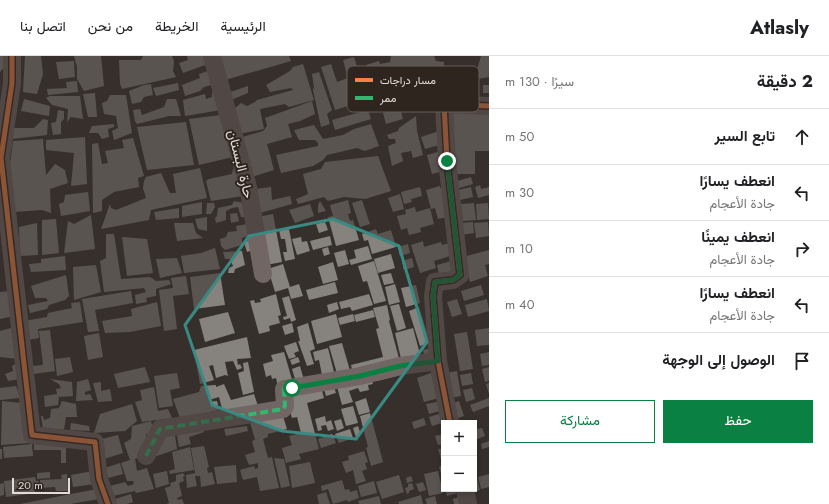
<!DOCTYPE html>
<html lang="ar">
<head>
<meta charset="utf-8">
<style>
  body { margin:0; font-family:Jost,Vazirmatn,sans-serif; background:#f6f6f6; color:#202124; direction:rtl }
  .controls { position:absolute; right:12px; bottom:12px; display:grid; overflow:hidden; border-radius:0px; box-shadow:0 2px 6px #0003 }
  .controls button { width:36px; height:36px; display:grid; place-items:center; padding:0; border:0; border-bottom:1px solid #e0e0e0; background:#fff; color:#202124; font:20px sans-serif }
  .scale { position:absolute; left:12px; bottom:10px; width:58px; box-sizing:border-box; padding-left:4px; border:2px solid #e2dbd7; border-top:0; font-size:11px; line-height:14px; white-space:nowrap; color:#e2dbd7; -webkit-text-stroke:3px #2f251f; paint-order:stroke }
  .stop { position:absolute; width:12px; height:12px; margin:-9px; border:3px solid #0b8043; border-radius:50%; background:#fff }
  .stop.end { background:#0b8043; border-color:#fff; box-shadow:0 1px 4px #0008 }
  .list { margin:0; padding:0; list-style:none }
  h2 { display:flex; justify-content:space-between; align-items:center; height:52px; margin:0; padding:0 16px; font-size:17px }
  h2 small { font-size:13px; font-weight:400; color:#757577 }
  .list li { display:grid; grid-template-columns:26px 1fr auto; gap:12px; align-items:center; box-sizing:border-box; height:56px; padding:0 16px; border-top:1px solid #e0e0e0 }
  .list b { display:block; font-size:15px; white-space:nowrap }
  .list p { margin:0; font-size:13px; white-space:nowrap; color:#757577 }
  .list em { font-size:13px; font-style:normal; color:#757577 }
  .actions { display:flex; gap:8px; padding:12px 16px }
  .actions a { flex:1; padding:9px 0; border:1px solid #0b8043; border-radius:0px; text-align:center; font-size:14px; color:#0b8043 }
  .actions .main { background:#0b8043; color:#fff }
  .icon { flex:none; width:22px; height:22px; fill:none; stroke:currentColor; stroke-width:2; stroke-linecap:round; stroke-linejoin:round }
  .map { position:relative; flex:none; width:489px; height:448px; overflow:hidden; direction:ltr }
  header { display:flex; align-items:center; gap:24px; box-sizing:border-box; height:56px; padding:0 20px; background:#fff; border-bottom:1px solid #e0e0e0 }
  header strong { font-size:19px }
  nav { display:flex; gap:22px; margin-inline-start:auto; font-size:14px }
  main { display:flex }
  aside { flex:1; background:#fff }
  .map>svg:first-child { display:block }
  .building { fill:#86827e }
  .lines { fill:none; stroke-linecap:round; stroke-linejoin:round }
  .street { stroke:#726664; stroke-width:18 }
  .quiet { stroke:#33b770; stroke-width:4; stroke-dasharray:8 4; stroke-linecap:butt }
  .cycleway-casing { stroke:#2f251f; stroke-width:8 }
  .cycleway { stroke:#f48246; stroke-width:5 }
  .route { stroke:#0b8043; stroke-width:5 }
  .marked { fill:none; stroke:#398a83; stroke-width:3; stroke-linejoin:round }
  .labels { text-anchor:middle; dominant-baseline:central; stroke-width:4; stroke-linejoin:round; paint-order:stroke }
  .street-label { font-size:14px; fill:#e2dbd7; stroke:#2f251f }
  .key { fill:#2f251f; stroke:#655c56; stroke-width:1 }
  .key-label { font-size:11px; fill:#e2dbd7 }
</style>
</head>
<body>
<header>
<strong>Atlasly</strong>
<nav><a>الرئيسية</a><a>الخريطة</a><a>من نحن</a><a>اتصل بنا</a></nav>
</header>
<main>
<aside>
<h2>2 دقيقة<small>سيرًا · 130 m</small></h2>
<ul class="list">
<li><svg class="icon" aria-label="ahead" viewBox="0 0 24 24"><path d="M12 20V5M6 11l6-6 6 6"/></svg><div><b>تابع السير</b></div><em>50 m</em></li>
<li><svg class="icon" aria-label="left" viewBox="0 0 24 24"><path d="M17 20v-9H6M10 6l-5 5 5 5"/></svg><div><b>انعطف يسارًا</b><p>جادة الأعجام</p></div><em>30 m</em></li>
<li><svg class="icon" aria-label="right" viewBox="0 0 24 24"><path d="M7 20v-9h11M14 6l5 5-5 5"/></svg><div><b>انعطف يمينًا</b><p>جادة الأعجام</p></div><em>10 m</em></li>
<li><svg class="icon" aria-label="left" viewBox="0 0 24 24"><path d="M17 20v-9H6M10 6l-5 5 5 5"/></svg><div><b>انعطف يسارًا</b><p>جادة الأعجام</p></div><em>40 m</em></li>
<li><svg class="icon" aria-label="arrive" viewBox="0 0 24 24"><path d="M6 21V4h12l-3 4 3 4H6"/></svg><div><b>الوصول إلى الوجهة</b></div></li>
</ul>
<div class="actions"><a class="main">حفظ</a><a>مشاركة</a></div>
</aside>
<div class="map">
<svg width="489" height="448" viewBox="0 0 489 448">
  <rect width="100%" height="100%" fill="#36302c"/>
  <path class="building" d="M0,0H8L6,9L0,16Z
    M25,0H41L43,18L37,38L23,36Z
    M74,0H101L104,30L84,35L77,23V11Z
    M143,0H172L174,5L173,15L176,21L122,33L120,28L119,4H141Z
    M187,0H205L208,8L183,17L179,7L188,4Z
    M218,0H289L291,5L225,24Z
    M391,0H434L436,5L444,6V10L436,13V16L441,17L444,30L428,37L421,10L411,12L412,20L397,25L398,35L381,39V34H373L372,28L378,26V20L370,18L366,9L379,5L380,8L390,6Z
    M481,0H489V21L478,23L477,14Z
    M354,1L360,21L351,24L353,33L361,31L366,44L335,54L321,11L331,8L337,26L348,22L343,4Z
    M74,5L75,21L59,23L56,6Z
    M303,8L314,44L289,51L285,48L260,53L264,73L239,78L234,53L241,47L247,50L255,46L257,44L293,34L291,32L270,36L266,29L290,15L293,11Z
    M211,14L215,28L204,31L200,35L185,40L182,29L200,22L199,18Z
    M319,16L332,54L327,58L330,68L321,71L313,34L314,31L312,18Z
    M77,25L78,36L48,39L47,33L67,32L66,26Z
    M178,27L179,34L156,40L153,32Z
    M151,28L153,39L144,41L141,46L132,48L129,35L144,29Z
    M483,29H489V37H483Z
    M248,30V37L231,44L230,36Z
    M212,35L221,54L185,60L183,44L205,38L206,43L212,41Z
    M95,37L97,61H88L83,38Z
    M110,39H126L132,77L114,84L112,75L118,72L116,60L104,58L102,47L107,45Z
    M50,40H80L83,63L71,61L67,66L68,53L52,49L46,42Z
    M24,43L50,50L49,60L21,55Z
    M167,43H176L181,60H169L137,68L135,65L133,54L140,53L142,59L164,51Z
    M312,45L315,58L300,65L288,68L292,81L267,88L274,114L252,121L239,82L263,75L267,70L265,62Z
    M400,52L403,63L386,68L383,57Z
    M58,54L64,55V63L61,66V78L53,79L51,67L56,66Z
    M368,54L371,63L335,74L332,64Z
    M453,57H489V95H475V118H452Z
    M221,59L233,101L199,109L189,63Z
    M416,60L417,75L423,99L413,102L411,95L401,97L403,105L392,110L388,90L396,87L395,83H389L387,79L398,75L399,72Z
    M43,63L48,64L47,79L12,83L14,72H34Z
    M186,66L194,109L147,114L137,71Z
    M114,68V71L108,73L109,81L102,83L98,77H89L92,70Z
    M371,68L379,90L365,95L357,92L327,99L323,104L313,110L281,117L276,99L318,90V87L315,84H299L294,74L314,69L323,83L343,79L354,73Z
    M442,74L446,87L425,93L421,81Z
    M85,81L87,128L71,130L74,97L46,94V84Z
    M133,82L144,120L138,122L139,131L114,136L102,144V155L93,157L92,88L98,87L102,108L108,107L105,95L124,92L122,84Z
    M43,83L46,119L55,108L65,114L68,127L50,133L51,157L42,154L14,156L10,109L13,85Z
    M441,95L447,114L432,118L427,99Z
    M378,100L391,135L365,143L344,141L328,145L324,141L298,148L296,143L308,138L303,118L321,113L325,106Z
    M200,112L207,142L151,154L149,164L101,173L110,148L111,152L116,154L146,142L143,132L144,125L146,121L161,117L170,137H176L173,118Z
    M238,112L243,140L211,145L206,125L209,123L232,118L233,113Z
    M471,121L473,128L456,133L454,126Z
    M480,129L481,133L489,131V139L478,142L475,131Z
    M440,130V132L445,131L448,161L438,163L435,152L431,153L426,134Z
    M271,131L272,144L290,140L292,148L260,157L255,133Z
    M420,131L422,140L411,143L412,146L404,148L401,136Z
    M471,131L473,141L460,144L458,134Z
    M88,136L90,155L61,160L59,148L64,146L65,139Z
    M400,138L404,153L393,156L388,142Z
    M348,144L351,157L348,158L350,165L353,164L359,184L336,190L328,161L333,160L330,149Z
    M362,144L370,168L360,171L352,147Z
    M234,145L244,147L246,161H241L238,151L232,152L226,155V164L216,167L215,162L217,160L218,152L232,149Z
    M320,145L326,155L318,157V149Z
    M202,146V158L182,161V150Z
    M207,147H214L215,151L211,158H206Z
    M474,147L476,164L463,165L461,148Z
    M488,147L489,163L477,164L476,148Z
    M310,148L314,160L295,167L289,154Z
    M415,151L416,156L430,152L434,168L420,172L421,176L409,179L407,172L401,174L397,160L406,158L405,154Z
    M179,152V162L156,164L154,156Z
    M237,157L239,165L231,167L230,158Z
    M273,158L282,206L266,209L257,161Z
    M91,159L95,193L64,197L68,165L74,168Z
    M207,161V175L198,173L195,163Z
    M56,163L59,197L42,199V164Z
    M325,166L328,174L319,177L316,168Z
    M473,166L474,177L461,179L460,167Z
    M488,166L489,180L476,182L474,167Z
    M37,167L38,199L20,200L19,171Z
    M174,167H193L196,177L203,182L177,185Z
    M248,168L251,179L242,182V189L225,194L221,190L220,183L226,181L228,176L237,175L236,170Z
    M289,173L295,203L285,205L283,196H287L285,183H281L279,174Z
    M376,173L378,178L391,174L396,191L372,198L368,184L364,185L362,178Z
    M106,178H114L121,223L150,221L156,225L169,224L171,228L156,233V240L146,242L147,246L136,248L135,239L146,236L144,232L104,236L100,205L106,202Z
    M330,180L332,189L313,194L310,185Z
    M122,181L147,183L153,217L127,220Z
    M301,181L302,186L307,185L310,195L297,199L292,183Z
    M251,184L253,194L247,196L244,186Z
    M423,185L424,191L441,186L442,189L449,187L453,199L434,205L436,212L420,217L411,189Z
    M408,188L410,197L400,200L398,191Z
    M368,190L372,203L351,209L349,204L356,202L354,194Z
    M328,191L330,198L324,200L322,193Z
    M215,192L220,213L184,217L181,200L201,197Z
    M345,194L349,208L338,211L334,197Z
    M489,194V208L485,209L488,220L470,226L463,201Z
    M242,195L245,209L235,213L234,217H228L229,212L233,210L230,203H225L223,196Z
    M391,198L395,212L378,217L374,203Z
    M65,200L66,214L31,216L29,208L41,207V203Z
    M177,202L182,217L160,222L156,203Z
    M412,202L414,211L404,214L402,205Z
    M455,204L457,214L439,218L437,209Z
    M374,205L386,245L374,248L367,225L363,226L358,210Z
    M333,206L338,224L323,228L318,211Z
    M283,208L290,231L299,228L303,240L291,243L288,232L275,236L268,213Z
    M96,209L101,236L74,244L73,211Z
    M220,217L225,249L194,253L190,221Z
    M391,217L394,227L384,229L381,219Z
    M66,219L69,240L65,244L49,249L47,253L30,257L28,249L48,245L46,242H35L31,230Z
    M186,220L189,238L173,240L177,273L164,275L159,234L173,232L171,222Z
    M335,226L338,237L309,244L306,234Z
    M395,228L400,246L389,249L385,231Z
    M416,229L420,247L406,251L401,232Z
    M481,229L484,239L464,245L461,235Z
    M10,235L14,260L0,263V236Z
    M131,235L133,247L95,254L99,275L88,276L82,243Z
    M276,238L281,259L278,260L280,267L269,270L270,275L259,278L250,245L254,244L255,247L261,246L260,243Z
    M369,238L373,249L352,255L350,251L341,253L339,246Z
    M289,240L296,264L291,266L290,262L284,264L283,261L287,260L282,242Z
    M457,243L462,258L452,261L447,246Z
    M487,243L489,255L468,261L465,249Z
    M80,246L83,266L38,273L39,282L27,284L24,265L47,261L48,257L72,252L71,247Z
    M157,246L161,270L130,276L105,277L102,265L132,260L131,253Z
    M337,246L339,253L329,257L327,249Z
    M399,248L406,272L397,275L390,250Z
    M387,249L390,264L389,265L400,306L353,318L351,309L383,301L376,273L379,272L373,252Z
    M419,251L430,287L420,290L409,255Z
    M373,254L375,261L356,266L354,259Z
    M228,256L235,277L205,286L199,263Z
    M336,258L342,281L317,288L311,265Z
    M353,258L355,265L340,269L338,262Z
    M292,267L294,276L285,279L282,270Z
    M308,267L315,293L310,295L314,308L307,310L298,285H300L297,271Z
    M15,271L18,303L0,301V275Z
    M413,272L421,302L402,307L395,277Z
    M489,272V289L477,290L475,274Z
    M50,274L55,315L33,318L32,310L43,309L39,275Z
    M467,276L473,313L460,315L454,278Z
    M99,277L103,301L88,304L84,280Z
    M247,281L251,302L237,303L238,309L240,308L242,312L237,314L233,305L225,306L228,320L225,319L216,322L213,309L209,310L214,324L200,328L194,294Z
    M296,286L299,295L294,297L296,301L289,303L284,290Z
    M342,287L351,318L338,321L329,290Z
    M328,292L335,320L322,319L319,304L315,305L313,296Z
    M431,292L425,303L423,294Z
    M284,296L293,327L278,331L276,322L272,323L271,319L266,321L263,308L273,305L271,299Z
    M489,296V309L482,310L480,298Z
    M70,301L73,316L57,320L55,303Z
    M298,301L300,306L292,309L290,304Z
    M19,306L20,323L8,325L5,318L13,315L12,310Z
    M248,306L254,336L243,339L238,317L244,315L243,307Z
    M300,310L304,324L296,326L292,313Z
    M145,311L150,326L118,332L114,318Z
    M489,311V325L485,326L482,313Z
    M457,315L461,340L445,343L441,318Z
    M177,317L180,332L170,334L173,350L159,352L154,320Z
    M431,317L439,342L424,346L417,322Z
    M471,317L473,328L462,330L460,319Z
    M401,319L377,325V324L372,325L373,328L368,329L369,334L360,336L358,332L349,335L353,346L342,349L336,327Z
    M50,323L72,326L73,340L59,341L58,349L45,351L44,340L57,338L56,333L61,332L59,328Z
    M88,323L91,334L85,336V339L90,338L93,344L76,345L77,326Z
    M101,326V335L110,333L112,345L98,346L93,327Z
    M320,327L324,342L307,347L319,393L299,398L301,403L286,407L282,392L292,389L289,380L301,377L297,361L292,362L287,346L290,335Z
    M489,327V338L486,328Z
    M224,328L231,344L254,338L258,350L223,356L219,341L209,344V346L217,345L219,354L180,362L173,343L199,336L201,330L216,329V331Z
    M333,328L336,337L326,340L323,330Z
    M16,330L20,342L0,344V332Z
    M154,331L158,355L168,353L172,362L142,366L135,346L142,344L140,334Z
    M472,332L475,343L466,346L463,334Z
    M366,342L370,356L359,359L355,346Z
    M489,342V350L473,356L470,349Z
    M2,345L23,347L29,387L1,389Z
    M62,345L76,348L77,361H66L64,373H43L41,360H43L44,364L50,362L51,353L59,352Z
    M459,345L464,360L455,363L450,348Z
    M437,346L440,355L429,358L426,348Z
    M132,348L137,365L125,375L94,377L100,358Z
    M353,350L358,367L346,370L341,353Z
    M282,357L287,373L268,378V381L263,383L268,402L272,401L279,432L260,435L257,421L243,424L240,414L254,410L255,413L258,412V407L249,409L245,399L255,396L252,385L255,384L250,366Z
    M370,357L383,406L371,410L366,392L368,391L360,360Z
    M439,358L442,367L432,370L429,361Z
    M325,360L326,366L331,364L334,373L328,375L326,369L321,370L322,374L318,375L315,363Z
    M424,362L426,369L414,373L412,366Z
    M341,363L344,372L337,375L334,365Z
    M151,365L154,376L146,378L149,398L135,403L137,415L147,412L154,433L136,437L135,435L113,440L110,430L125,426L128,430L134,428L133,425H127L121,407L130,404L124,387L131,383L132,370Z
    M71,367L89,370L90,375L70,374Z
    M200,368L204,376L189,381L191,388L179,391L176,373Z
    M247,370L248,375L226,380L224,373Z
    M358,370L361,379L356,381L353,372Z
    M482,372L485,380L475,384L474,374Z
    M174,373L177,393L151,402L153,391L163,388L160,376Z
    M350,373L353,382L339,387L335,378Z
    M332,378L336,387L321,392L318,383Z
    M444,378V388L438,389L435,380Z
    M118,379L123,397L104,403L98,384Z
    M34,385H66V407H61V394H34Z
    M489,385V391L482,393L481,388Z
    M32,388L33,400L4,402L3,391Z
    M204,390L209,411L207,412L208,417L212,416L215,428L201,431L200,420H195L197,430L187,432L186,419L195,417L191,392Z
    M190,391L194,414L170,418L169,415L175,413L172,396Z
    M444,392V402L441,403L438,393Z
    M0,393H2V403H0Z
    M364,395L368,406L365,407L367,413L362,415L366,425L356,428L353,414L346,417L342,406L349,404L348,400Z
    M274,402L284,403L290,430L281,432Z
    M310,406L315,427L292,432L289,410Z
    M120,407L123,418L108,422L105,412Z
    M236,409L237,426L217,428L214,411Z
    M444,409V428L439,411Z
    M93,415L95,428L73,431L71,419Z
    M167,415L169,428L156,432L153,418Z
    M438,415L443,437L429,440L424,418Z
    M50,416V422L37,423V417Z
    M183,417L185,420L183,421L184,425L179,427L182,440L177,442L178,444L182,443L184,448H166L169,447L165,432L171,430L170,427L176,425V419Z
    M67,418L68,435H56L55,431L40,432V424L62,423L61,419Z
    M489,418V431L481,433L478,421Z
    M399,419L404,436L382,443L376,426Z
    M476,419L480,434L473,437L474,433V420Z
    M411,420L413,425L407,427L406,422Z
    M35,421L36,425H38L40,433H35V437L6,441L4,425Z
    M342,424L345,434L349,433L350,436L357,434L359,442L348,446L347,444L333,448L328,433L322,435L321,430Z
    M374,425L377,437L361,441L358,430Z
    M423,426L426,434L419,436L416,428Z
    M4,427V439L0,440V428Z
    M412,427L414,433L409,435V437L407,438L405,432L408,431V428Z
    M97,433L99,443L70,448H20Z
    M445,433H457L458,437L447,440Z
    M326,436L330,448H319L317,439Z
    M131,438L133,446L127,448H116L115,443Z
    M421,439L423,448H399L398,446Z
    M379,440L381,448H359L358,445Z
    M435,440L437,448H427L425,443Z
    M459,441L461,448H454L453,443Z"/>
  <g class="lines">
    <path class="street" d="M12,0V27L1,102L32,379L95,386L99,423L108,448
      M212,0L248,131L263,218
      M450,367L438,305L433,240L435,226L453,224L460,219L447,105L444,48L489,50
      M146,400L160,373L283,353L285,350L284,333L360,320L400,310L438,305
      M465,433L468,448"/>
    <path class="quiet" d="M146,400L160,373L283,353L285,350L284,333L360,320L400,310L438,305"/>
    <defs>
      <path id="cycleway" d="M12,0V27L1,102L32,379L95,386L99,423L108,448
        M450,367L438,305L433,240L435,226L453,224L460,219L447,105L444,48L489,50"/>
    </defs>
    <use href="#cycleway" class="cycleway-casing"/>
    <use href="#cycleway" class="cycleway"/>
  </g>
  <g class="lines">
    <path class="route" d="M292,332L360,320L400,310L438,305L433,240L435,226L453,224L460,219L447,105"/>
  </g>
  <path d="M0 0H489V448H0ZM333,163L399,190L427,286L356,383L282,375L212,349L185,269L249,180Z" fill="#36302c" fill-opacity=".55" fill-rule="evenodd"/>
  <path class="marked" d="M333,163L399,190L427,286L356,383L282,375L212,349L185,269L249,180Z"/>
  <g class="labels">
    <g class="street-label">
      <text transform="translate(241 108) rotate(76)">حارة البستان</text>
    </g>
  </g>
  <rect x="347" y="10" width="132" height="46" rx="6" class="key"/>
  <rect x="355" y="22" width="18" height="4" fill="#f48246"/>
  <rect x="355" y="40" width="18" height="4" fill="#33b770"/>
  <g class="key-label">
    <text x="380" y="28">مسار دراجات</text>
    <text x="380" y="46">ممر</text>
  </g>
</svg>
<div class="controls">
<button>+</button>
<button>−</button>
</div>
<div class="scale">20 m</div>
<div class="stop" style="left:292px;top:332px"></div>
<div class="stop end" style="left:447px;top:105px"></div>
</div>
</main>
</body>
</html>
